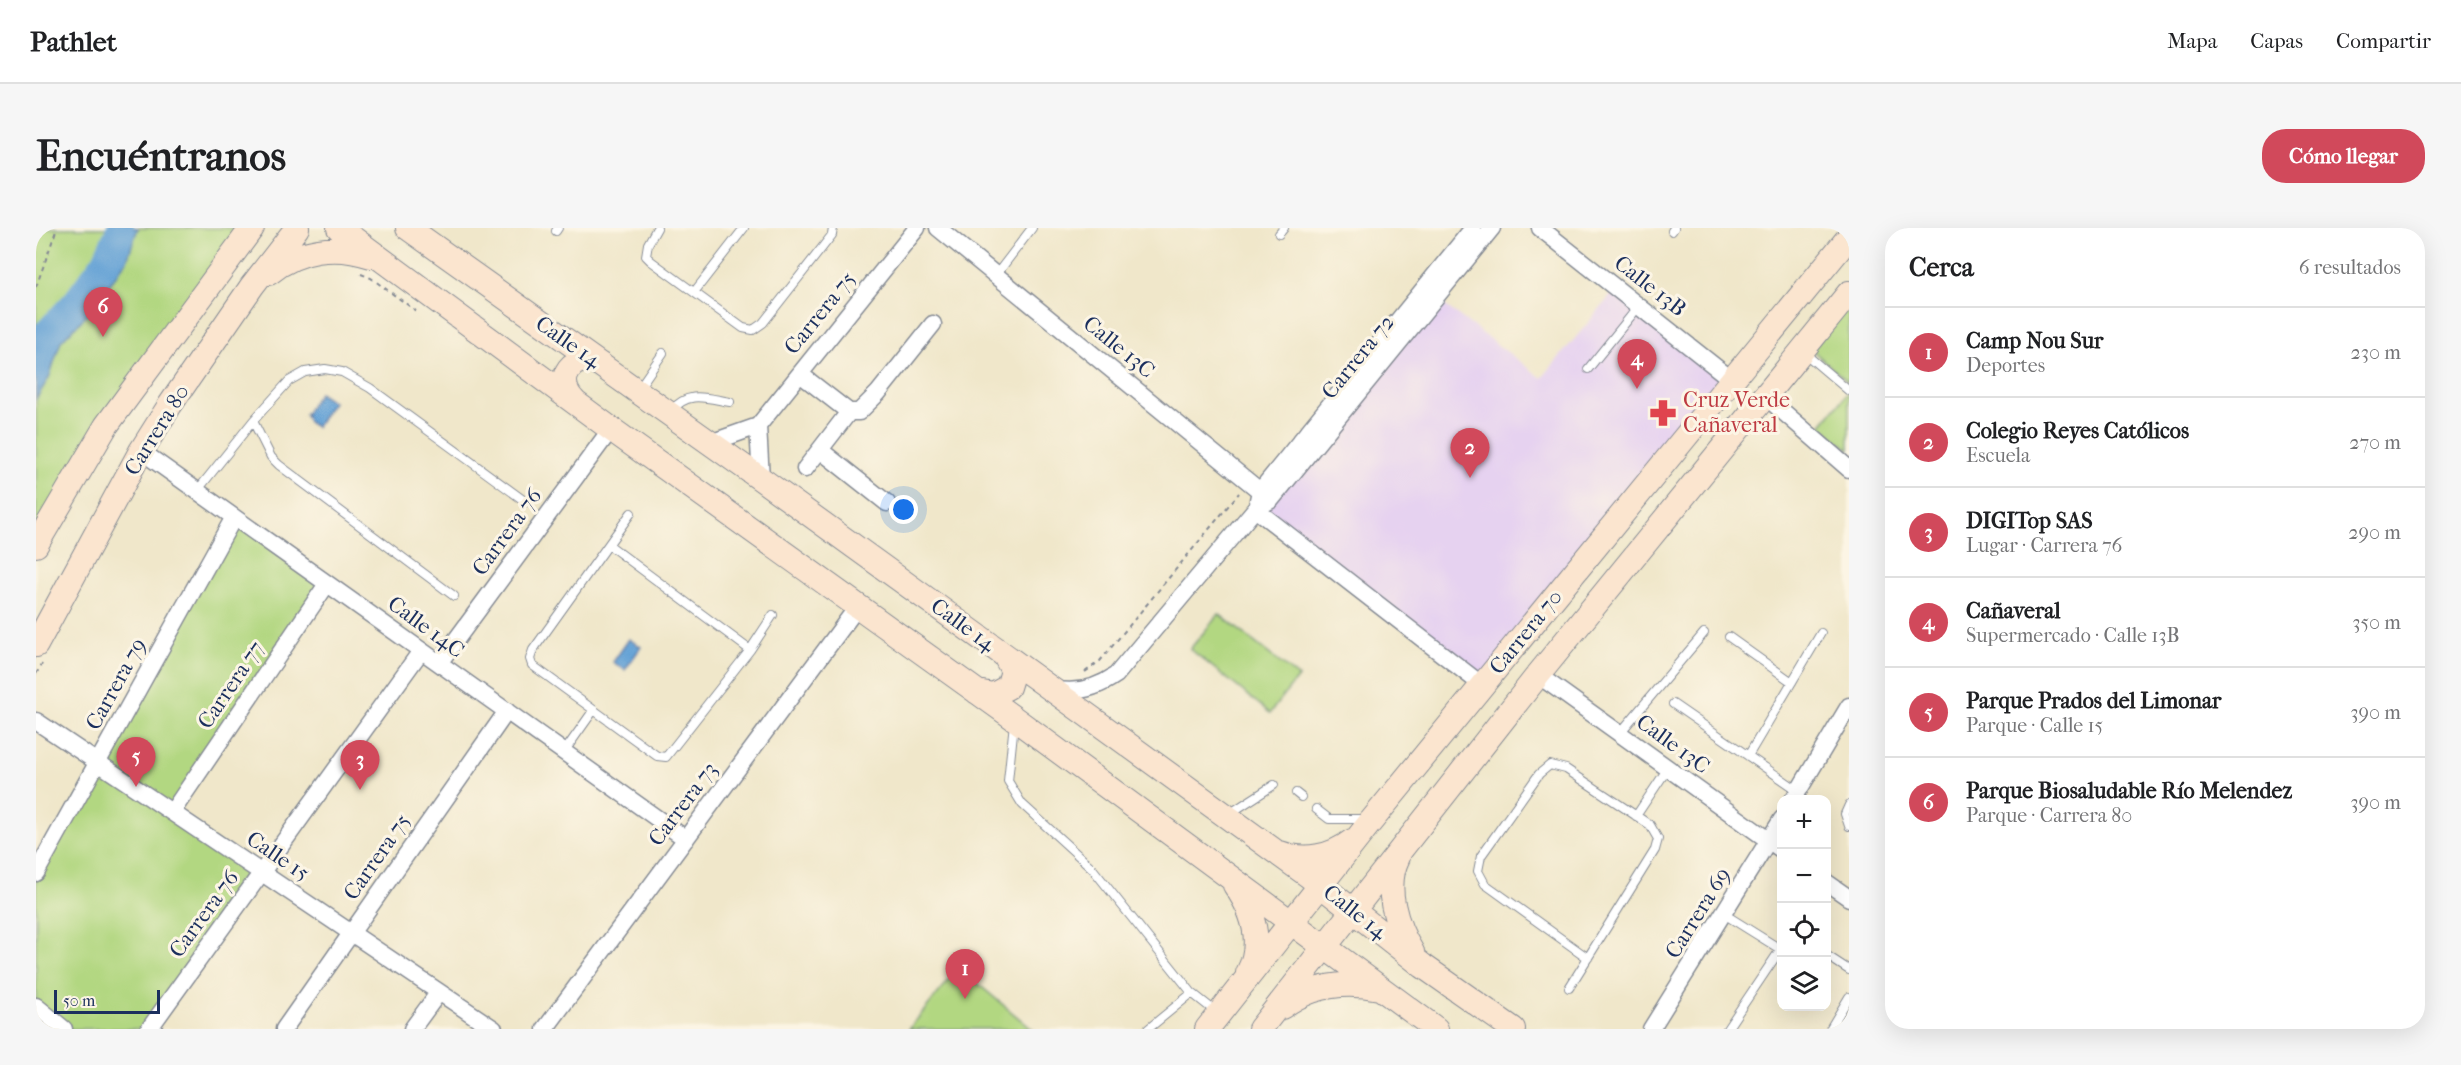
<!DOCTYPE html>
<html lang="es">
<head>
<meta charset="utf-8">
<style>
  body { margin:0; font-family:"IM FELL French Canon",serif; background:#f6f6f6; color:#202124 }
  .controls { position:absolute; right:18px; bottom:18px; display:grid; overflow:hidden; border-radius:12px; box-shadow:0 6px 24px #0002 }
  .controls button { width:54px; height:54px; display:grid; place-items:center; padding:0; border:0; border-bottom:2px solid #e0e0e0; background:#fff; color:#202124; font:30px sans-serif }
  .scale { position:absolute; left:18px; bottom:15px; width:106px; box-sizing:border-box; padding-left:6px; border:3px solid #1b2f5e; border-top:0; font-size:16px; line-height:21px; white-space:nowrap; color:#1b2f5e; -webkit-text-stroke:4px #fcf5e5; paint-order:stroke }
  .you { position:absolute; left:868px; top:282px; width:21px; height:21px; margin:-15px; border:4px solid #fff; border-radius:50%; background:#1a73e8; box-shadow:0 0 0 9px #1a73e833 }
  .badge { display:grid; place-items:center; width:39px; height:39px; border-radius:50%; background:#d1495b; color:#fff; font-size:20px; font-weight:700 }
  .pin { position:absolute; translate:-50% -50px; filter:drop-shadow(0 2px 3px #0008) }
  .pin::after { content:''; position:absolute; top:32px; width:21px; height:18px; background:inherit; clip-path:polygon(0 0,100% 0,50% 100%) }
  .list { margin:0; padding:0; list-style:none }
  h2 { display:flex; justify-content:space-between; align-items:center; height:78px; margin:0; padding:0 24px; font-size:26px }
  h2 small { font-size:20px; font-weight:400; color:#757577 }
  .list li { display:grid; grid-template-columns:39px 1fr auto; gap:18px; align-items:center; box-sizing:border-box; height:90px; padding:0 24px; border-top:2px solid #e0e0e0 }
  .list b { display:block; font-size:22px; white-space:nowrap }
  .list p { margin:0; font-size:20px; white-space:nowrap; color:#757577 }
  .list em { font-size:20px; font-style:normal; color:#757577 }
  .icon { flex:none; width:33px; height:33px; fill:none; stroke:currentColor; stroke-width:2; stroke-linecap:round; stroke-linejoin:round }
  .map { position:relative; flex:none; width:1813px; height:801px; overflow:hidden; border-radius:24px }
  header { display:flex; align-items:center; gap:36px; box-sizing:border-box; height:84px; padding:0 30px; background:#fff; border-bottom:2px solid #e0e0e0 }
  header strong { font-size:28px }
  nav { display:flex; gap:33px; margin-inline-start:auto; font-size:21px }
  .intro { display:flex; align-items:center; justify-content:space-between; box-sizing:border-box; height:144px; padding:0 36px }
  h1 { margin:0; font-size:42px }
  .button { padding:15px 27px; border-radius:24px; background:#d1495b; color:#fff; font-size:21px; font-weight:700 }
  main { display:flex; gap:36px; padding:0 36px }
  aside { flex:1; background:#fff; border-radius:24px; box-shadow:0 6px 24px #0002 }
  .map>svg:first-child { display:block }
  .built { fill:#e6d2f0 }
  .green { fill:#b2d781; stroke:#668370; stroke-width:1.5 }
  .water { fill:#64a1d5; stroke:#40689a; stroke-width:1.5 }
  .lines { fill:none; stroke-linecap:round; stroke-linejoin:round }
  .river { stroke:#64a1d5; stroke-width:26 }
  .lane-casing { stroke:#868b94; stroke-width:10 }
  .street-casing { stroke:#868b94; stroke-width:19 }
  .secondary-casing { stroke:#868b94; stroke-width:26 }
  .path { stroke:#868b94; stroke-width:2; stroke-dasharray:4.5 4.5; stroke-linecap:butt }
  .lane { stroke:#fff; stroke-width:8 }
  .street { stroke:#fff; stroke-width:16 }
  .secondary { stroke:#fbe5cf; stroke-width:24 }
  .labels { text-anchor:middle; dominant-baseline:central; stroke-width:6; stroke-linejoin:round; paint-order:stroke }
  .street-label { font-size:22px; fill:#1b2f5e; stroke:#fcf5e5 }
  .health-label { font-size:22px; fill:#be3a42; stroke:#fcf5e5; text-anchor:start }
</style>
</head>
<body>
<header>
<strong>Pathlet</strong>
<nav><a>Mapa</a><a>Capas</a><a>Compartir</a></nav>
</header>
<div class="intro"><h1>Encuéntranos</h1><a class="button">Cómo llegar</a></div>
<main>
<div class="map">
<svg width="1813" height="801" viewBox="0 0 1813 801">
  <rect width="100%" height="100%" fill="#fcf5e5"/>
  <filter id="ink" filterUnits="userSpaceOnUse"><feTurbulence type="fractalNoise" baseFrequency=".0167" numOctaves="2"/><feDisplacementMap in="SourceGraphic" scale="12" xChannelSelector="R" yChannelSelector="G"/><feConvolveMatrix kernelMatrix="1 2 1 2 8 2 1 2 1" color-interpolation-filters="sRGB"/></filter>
  <filter id="wash" filterUnits="userSpaceOnUse"><feTurbulence type="fractalNoise" baseFrequency=".008" numOctaves="4" result="noise"/><feDisplacementMap in="SourceGraphic" scale="24" xChannelSelector="R" yChannelSelector="G"/><feGaussianBlur stdDeviation="1.35" result="paint"/><feColorMatrix in="noise" values="0 0 0 0 0 0 0 0 0 0 0 0 0 0 0 0 0 1.4 0 .05"/><feComposite in="paint" operator="in"/></filter>
  <g filter="url(#wash)">
    <rect width="100%" height="100%" fill="#f0e7ca"/>
    <path class="built" d="M1581,60L1696,152L1446,457L1219,281L1399,70L1506,150Z"/>
    <path class="green" d="M0,0H216L0,317Z
      M1813,75V155L1776,122Z
      M1813,163V222L1785,198Z
      M198,289L291,356L136,584L226,645L113,801H28L0,778V645Z
      M1183,386L1262,449L1234,485L1154,421Z
      M923,740L996,801H873Z"/>
    <path class="water" d="M89,0H102L91,32L54,84L25,113L13,150L0,171V150L15,110L73,38Z
      M283,165L297,174L280,199L272,194L269,186Z
      M593,411L605,419L589,442L577,434Z"/>
    <g class="lines">
      <path class="river" d="M0,138L9,106L39,74L69,33L84,0"/>
    </g>
  </g>
  <g filter="url(#ink)">
    <g class="lines">
      <defs>
        <path id="lane" d="M621,0L612,16L610,28L615,33L707,100L717,102L727,95L796,7L797,0
          M520,3L522,0
          M1636,3L1638,0
          M1243,6L1248,0
          M960,47L996,0
          M659,63L708,0
          M1766,123L1813,163
          M1552,141L1603,78
          M603,160L627,125
          M635,183C652,162 670,170 694,174
          M217,193L235,229L243,237L418,368
          M161,263L217,193L253,153L269,144L289,141L306,144L334,160L490,274
          M595,285L497,422L494,431L496,437L621,528L630,529L714,422L737,387
          M573,317L714,422
          M1693,409L1756,454
          M1637,476L1763,563
          M978,495L972,553L986,576L1056,640L1156,765L1180,784
          M1584,505L1668,405
          M528,524L557,483
          M1712,528L1785,405
          M1260,565L1265,569
          M1813,577L1809,586L1813,598
          M1280,581L1293,591H1333
          M1193,586L1238,557
          M1600,588L1632,540
          M1688,686L1744,721
          M1790,727L1813,742
          M1533,760L1619,622L1622,611L1614,597L1530,541L1514,537L1503,546L1445,628L1442,643L1449,656L1552,730
          M1112,801L1156,765
          M1691,801L1746,719
          M1794,801L1813,769"/>
        <path id="street" d="M902,0L1235,272
          M1504,0L1696,152
          M764,146L813,184H823L842,165L897,96
          M1729,168L1813,241
          M722,198L725,251
          M674,215L722,198L881,0
          M784,222L851,275
          M105,223L650,611
          M769,241L813,184
          M1222,272L1224,263L1437,0
          M1219,281L1446,457
          M403,435L575,201
          M1502,447L1746,622
          M1018,461C1040,466 1061,460 1080,447L1219,281L1235,272L1456,0
          M0,493L458,801
          M1757,572L1813,478
          M136,584L291,356
          M0,645L198,289
          M1790,654L1813,670
          M0,778L28,801
          M113,801L385,423
          M248,801L471,483
          M376,801L403,764
          M509,801L822,378
          M1615,801L1746,591"/>
        <path id="secondary" d="M303,0L575,201L979,491L1400,801
          M372,0L725,251L1014,460L1273,648L1387,738L1477,801
          M233,45C262,21 300,16 335,28
          M538,173C516,151 538,121 565,137
          M0,317L70,198L216,0
          M0,417L105,223L134,177L216,58L261,0
          M941,464L957,467L972,459L977,443L969,428
          M1244,625C1269,634 1295,629 1316,613
          M1362,629C1347,659 1360,698 1376,724
          M1199,657C1217,683 1228,715 1212,745
          M1246,779C1275,757 1310,753 1344,760
          M1171,801L1332,597L1813,9
          M1224,801L1502,447L1813,65"/>
      </defs>
      <use href="#lane" class="lane-casing"/>
      <use href="#street" class="street-casing"/>
      <use href="#secondary" class="secondary-casing"/>
      <path class="path" d="M325,46L335,50L380,83
        M0,59L21,0
        M1049,444L1064,433L1203,265
        M0,446L6,436"/>
      <use href="#lane" class="lane"/>
      <use href="#street" class="street"/>
      <use href="#secondary" class="secondary"/>
    </g>
  </g>
  <defs>
    <symbol id="pharmacy-bare" viewBox="-9 -9 18 18"><path d="M-2-6h4v4h4v4h-4v4h-4v-4h-4v-4h4Z" fill="#e0444e" stroke="#fcf5e5" stroke-width="2.5" paint-order="stroke"/></symbol>
  </defs>
  <g fill-rule="evenodd">
    <use href="#pharmacy-bare" x="1608" y="166" width="38" height="38"/>
  </g>
  <g class="labels">
    <g class="street-label">
      <text transform="translate(1614 58) rotate(38)">Calle 13B</text>
      <text transform="translate(784 85) rotate(-51)">Carrera 75</text>
      <text transform="translate(532 114) rotate(35)">Calle 14</text>
      <text transform="translate(1083 119) rotate(39)">Calle 13C</text>
      <text transform="translate(1322 129) rotate(-51)">Carrera 72</text>
      <text transform="translate(121 202) rotate(-58)">Carrera 80</text>
      <text transform="translate(471 304) rotate(-54)">Carrera 76</text>
      <text transform="translate(927 397) rotate(36)">Calle 14</text>
      <text transform="translate(390 399) rotate(36)">Calle 14C</text>
      <text transform="translate(1490 404) rotate(-51)">Carrera 70</text>
      <text transform="translate(80 456) rotate(-61)">Carrera 79</text>
      <text transform="translate(195 457) rotate(-56)">Carrera 77</text>
      <text transform="translate(1637 516) rotate(36)">Calle 13C</text>
      <text transform="translate(647 576) rotate(-53)">Carrera 73</text>
      <text transform="translate(242 628) rotate(34)">Calle 15</text>
      <text transform="translate(341 629) rotate(-55)">Carrera 75</text>
      <text transform="translate(1319 684) rotate(38)">Calle 14</text>
      <text transform="translate(1662 685) rotate(-58)">Carrera 69</text>
      <text transform="translate(168 686) rotate(-54)">Carrera 76</text>
    </g>
    <g class="health-label">
      <text x="1647" y="172">Cruz Verde<tspan x="1647" dy="25">Cañaveral</tspan></text>
    </g>
  </g>
</svg>
<div class="controls">
<button>+</button>
<button>−</button>
<button><svg class="icon" aria-label="locate" viewBox="0 0 24 24"><circle cx="12" cy="12" r="6"/><path d="M12 2v4M12 18v4M2 12h4M18 12h4"/></svg></button>
<button><svg class="icon" aria-label="layers" viewBox="0 0 24 24"><path d="M12 4l9 5-9 5-9-5zM3 14l9 5 9-5"/></svg></button>
</div>
<div class="scale">50 m</div>
<div class="you"></div>
<div class="pin badge" style="left:929px;top:771px">1</div>
<div class="pin badge" style="left:1434px;top:250px">2</div>
<div class="pin badge" style="left:324px;top:562px">3</div>
<div class="pin badge" style="left:1601px;top:161px">4</div>
<div class="pin badge" style="left:100px;top:559px">5</div>
<div class="pin badge" style="left:67px;top:109px">6</div>
</div>
<aside>
<h2>Cerca<small>6 resultados</small></h2>
<ul class="list">
<li><span class="badge">1</span><div><b>Camp Nou Sur</b><p>Deportes</p></div><em>230 m</em></li>
<li><span class="badge">2</span><div><b>Colegio Reyes Católicos</b><p>Escuela</p></div><em>270 m</em></li>
<li><span class="badge">3</span><div><b>DIGITop SAS</b><p>Lugar · Carrera 76</p></div><em>290 m</em></li>
<li><span class="badge">4</span><div><b>Cañaveral</b><p>Supermercado · Calle 13B</p></div><em>350 m</em></li>
<li><span class="badge">5</span><div><b>Parque Prados del Limonar</b><p>Parque · Calle 15</p></div><em>390 m</em></li>
<li><span class="badge">6</span><div><b>Parque Biosaludable Río Melendez</b><p>Parque · Carrera 80</p></div><em>390 m</em></li>
</ul>
</aside>
</main>
</body>
</html>
